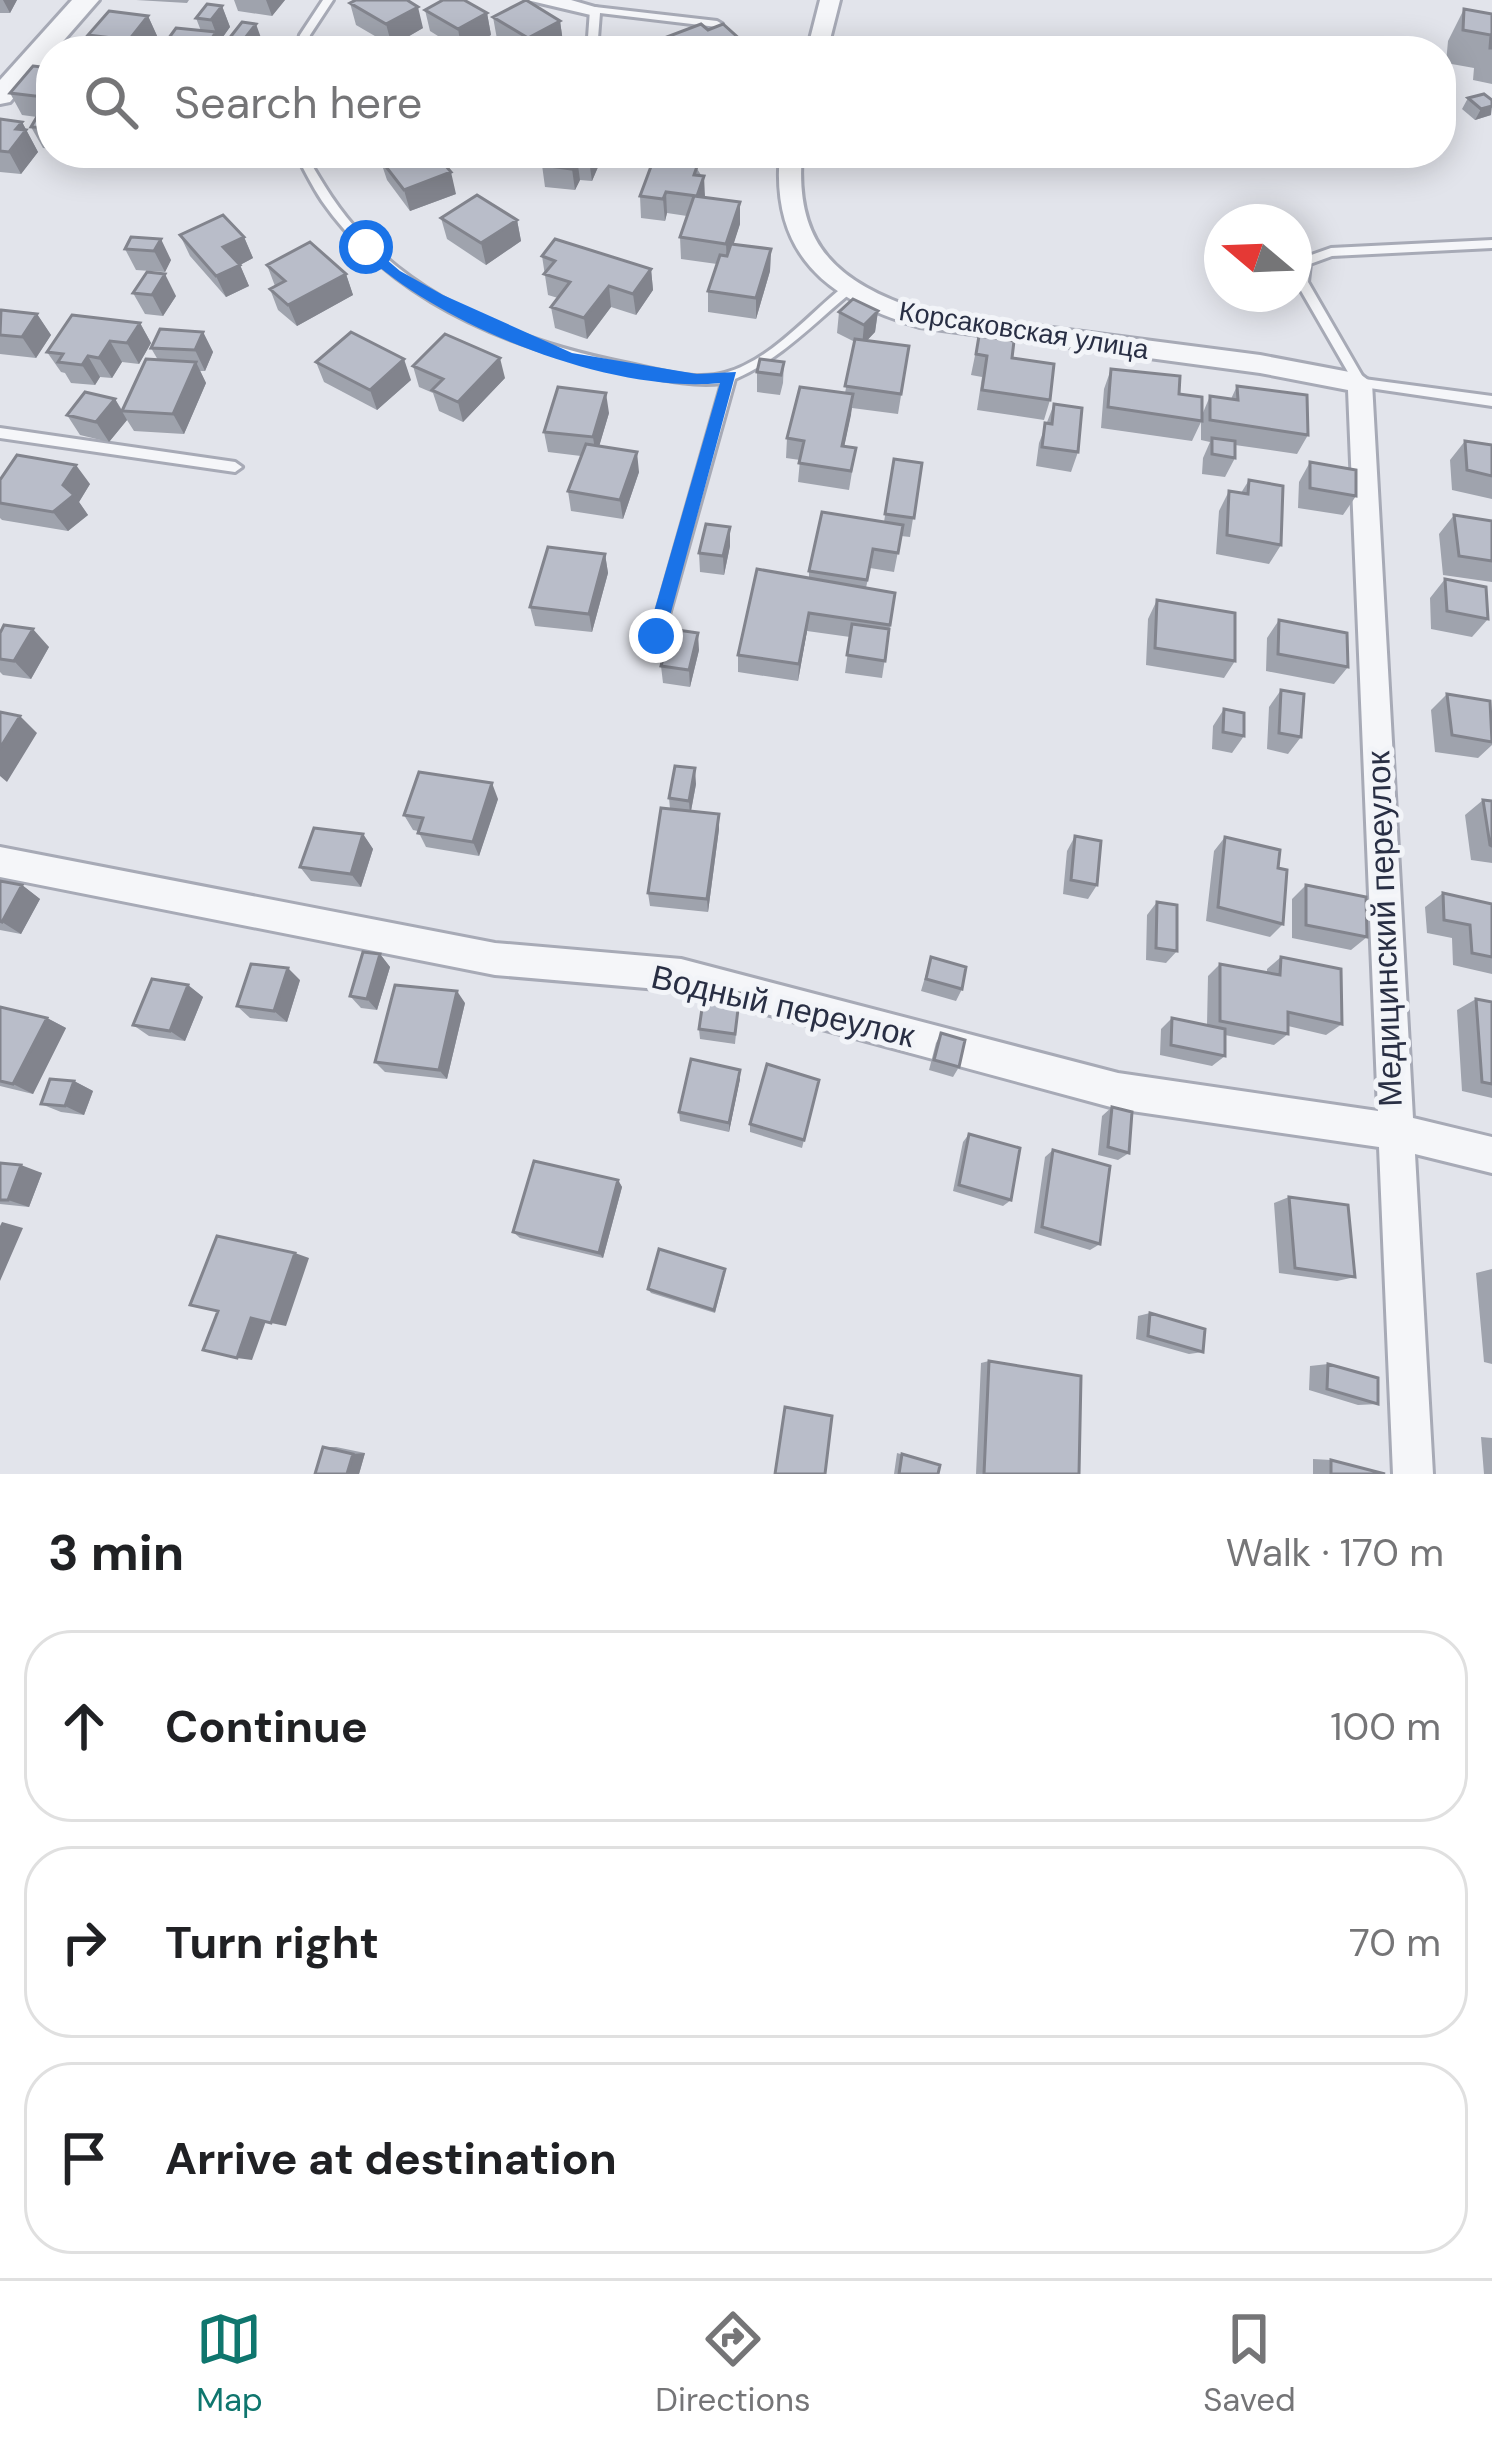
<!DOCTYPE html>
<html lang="en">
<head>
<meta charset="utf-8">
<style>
  body { margin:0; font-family:"DM Sans",sans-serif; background:#f6f6f6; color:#202124 }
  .compass { position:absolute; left:1204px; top:204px; width:108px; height:108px; border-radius:50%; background:#fff; box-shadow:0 6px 30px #0003; rotate:289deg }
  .stop { position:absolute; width:36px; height:36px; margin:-27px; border:9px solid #1a73e8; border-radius:50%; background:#fff }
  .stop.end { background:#1a73e8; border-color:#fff; box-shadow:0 3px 12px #0008 }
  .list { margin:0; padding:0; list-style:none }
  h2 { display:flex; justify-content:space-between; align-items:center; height:156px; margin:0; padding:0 48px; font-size:51px }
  h2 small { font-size:39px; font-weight:400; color:#757577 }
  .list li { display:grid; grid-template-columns:78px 1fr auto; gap:36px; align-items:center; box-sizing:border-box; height:192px; margin:0 24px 24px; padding:0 24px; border:3px solid #e0e0e0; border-radius:48px }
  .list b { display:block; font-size:45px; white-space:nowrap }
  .list em { font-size:39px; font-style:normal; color:#757577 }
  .icon { flex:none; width:66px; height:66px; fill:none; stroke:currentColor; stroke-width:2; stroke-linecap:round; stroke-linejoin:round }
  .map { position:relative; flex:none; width:1492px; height:1474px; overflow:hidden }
  .search { position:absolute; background:#fff; box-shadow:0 6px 30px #0003; left:36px; right:36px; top:36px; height:132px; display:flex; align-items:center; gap:30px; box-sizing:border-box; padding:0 42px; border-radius:48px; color:#757577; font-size:45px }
  .sheet { height:804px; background:#fff }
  nav { display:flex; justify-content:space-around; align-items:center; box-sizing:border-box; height:168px; border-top:3px solid #e0e0e0; background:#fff; font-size:33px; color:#757577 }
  nav a { display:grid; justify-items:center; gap:6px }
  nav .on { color:#0f766e }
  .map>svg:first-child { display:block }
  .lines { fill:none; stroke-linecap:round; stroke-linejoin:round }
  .service-casing { stroke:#a7aab6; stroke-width:6 }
  .minor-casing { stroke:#a7aab6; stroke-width:6 }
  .tertiary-casing { stroke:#a7aab6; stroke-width:6 }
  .service { fill:#f5f6f9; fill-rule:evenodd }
  .minor { fill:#f5f6f9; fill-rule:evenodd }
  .tertiary { fill:#f5f6f9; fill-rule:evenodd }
  .wall { fill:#9fa3ad }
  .shaded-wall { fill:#82848d }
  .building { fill:#b9bdc9; stroke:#82848d; stroke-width:3 }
  .route { fill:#1a73e8 }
  .labels { text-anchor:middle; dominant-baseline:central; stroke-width:10; stroke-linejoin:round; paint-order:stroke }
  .far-street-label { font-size:27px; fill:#292f44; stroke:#f2f4f8 }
  .street-label { font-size:33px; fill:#292f44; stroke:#f2f4f8 }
</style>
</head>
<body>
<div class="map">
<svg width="1492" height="1474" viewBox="0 0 1492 1474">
  <rect width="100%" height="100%" fill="#e2e4eb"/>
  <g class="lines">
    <defs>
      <path id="service" d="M323,0H333L310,35L306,51H296L300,35Z
        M595,7L717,21L722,24L717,27L600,13L597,51H587L590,10Z
        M295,153H305C322,183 339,211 363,236C432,308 530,344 625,363C656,369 694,382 725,373C771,360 808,315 844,286H852V292C814,323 781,359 735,379L662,640H652L650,636L722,383C688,387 654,377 621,371C508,348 391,300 322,201C312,186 304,169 295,153Z
        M732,153C752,153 777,151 795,159L790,162L737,156Z
        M1492,240V248L1332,256L1310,264L1308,282L1364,379L1492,396V406L1356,386L1296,282L1300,259L1331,248Z
        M0,428L235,462L242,467L235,472L0,438Z"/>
      <path id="minor" d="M527,0H571L605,10L595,16Z
        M820,0H840L827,51H807Z
        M780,153H802C794,246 838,283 922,311L1260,355L1360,374L1372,383L1413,1118L1492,1137V1173L1415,1154L1433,1474H1393L1379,1147L1118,1109L681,991L495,975L0,877V847L495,943L681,959L1118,1073L1378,1111L1348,390L1260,373L920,327C828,301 770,255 780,153Z"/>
      <path id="tertiary" d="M72,0H99L10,102L0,104V80Z"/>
    </defs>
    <use href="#service" class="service-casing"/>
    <use href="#minor" class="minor-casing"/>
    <use href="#tertiary" class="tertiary-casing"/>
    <use href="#service" class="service"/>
    <use href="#minor" class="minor"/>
    <use href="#tertiary" class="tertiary"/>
  </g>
  <path class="wall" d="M0,0H17L10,13H0Z
    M136,0H189L187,3Z
    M234,0H285L272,16L238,11Z
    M350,3L423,28L392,46L356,25Z
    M222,6L230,27L220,41L224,51H165L163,46L201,31L196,18Z
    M1464,9L1492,14V84L1473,80L1474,68L1446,63L1448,41Z
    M425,10L487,13L491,35L462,51L430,31Z
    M148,16L158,38L147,51H96L88,35Z
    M493,17L560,21L563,42L547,51H517L497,39Z
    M708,30L753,51H664V38Z
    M228,40L264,46L260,51H232Z
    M51,68V149L43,148L31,127L37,117L22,115L10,93Z
    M1468,98L1491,115L1475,120L1462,109Z
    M0,119L22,122L38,152L21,174L0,172Z
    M100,153H178L175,160L144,159L141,153L138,159Z
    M546,153H616L612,162L601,160L592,181L580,180L575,190L545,187L542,165Z
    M689,156L701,175L705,198L740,224L733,244L771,249L770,271L756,319L708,312V291L717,264L681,259L680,237L687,216L667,213L665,221L641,218L640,196Z
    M380,159L456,194L410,211L387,180Z
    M441,218L517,220L521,241L486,265L447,239Z
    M180,235L244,237L253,258L240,265L249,286L226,297L190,256Z
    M131,237L171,260L165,272L136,270L125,249Z
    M542,256L651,269L653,290L636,315L611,307L587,339L555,328L551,307L558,298L548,295Z
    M267,265L346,274L353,295L297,326L278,310L270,289L275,286Z
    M133,293L176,296L163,316L145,314Z
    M0,311L37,314L51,335L36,358L0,354Z
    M878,311L875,332L867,340L909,346L898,414L852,408L844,447L856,448L849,490L798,482L800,460L786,458L787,438L845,393L855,342L837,333L839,312Z
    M140,323L151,343L139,364L122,362L112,378L100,377L95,385L71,383L65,373L61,372L47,352Z
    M203,332L213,352L205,371H200L206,383L184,434L134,431L127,420L109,442L80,435L67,415L115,399L122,410L158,360L151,348Z
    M979,336L1050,400L1044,420L977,410L982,377L971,375Z
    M316,362L411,380L377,410L324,382Z
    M784,362L783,383L780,395L757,392V372Z
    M413,366L505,378L463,422L439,411L433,393L419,387Z
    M1111,369L1179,394L1202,415L1210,396L1231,399L1237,386L1308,435L1297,454L1235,445V458L1225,477L1202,474L1203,458L1210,442L1201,440V422L1192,441L1101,428L1104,389Z
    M1054,404L1078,452L1071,472L1036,466L1039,443Z
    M609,413L599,446L639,472L623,519L571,511L568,491L581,456L548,452L544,432Z
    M1465,441L1492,445V499L1452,490L1450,460Z
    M894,459L922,463L910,537L901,536L894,572L870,568L866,588L895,593L882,678L845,673L850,637L807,631L798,681L738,672V655L809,578V571L884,522Z
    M1310,462L1356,496L1343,515L1298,508L1299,482Z
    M0,480L90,484L79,502L88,515L68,531L2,520L0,518Z
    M1249,480L1281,545L1269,564L1216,554L1219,511L1229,491L1241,493Z
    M1454,515L1492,521V582L1443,575L1439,534Z
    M730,527V546L724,575L700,572L699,553Z
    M605,554L608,573L592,632L535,626L530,607Z
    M1445,579L1488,619L1472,637L1431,629L1430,598Z
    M1157,600L1235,661L1224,678L1146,665L1148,619Z
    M1279,620L1348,667L1334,684L1266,671L1267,638Z
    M0,633L49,647L31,679L3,675L0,672Z
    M699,650L690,687L663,683L661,666Z
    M1281,690L1301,737L1288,754L1267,749L1269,707Z
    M1447,694L1492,715V745L1478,758L1435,752L1431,710Z
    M1224,709L1244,736L1232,753L1212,749L1213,726Z
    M696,784L691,811L719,814V829L708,912L650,906L648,893L670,809L669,798Z
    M498,799L479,856L426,847L418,831L413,830L404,815Z
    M1483,800L1492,801V863L1471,860L1465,815Z
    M363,834L373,849L361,887L311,881L300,867Z
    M1075,836L1097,885L1088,899L1063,894L1067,851Z
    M1225,837L1278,868L1283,924L1270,937L1206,921L1214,851Z
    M0,881L22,885L40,899L21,934L0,930Z
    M1306,885L1367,937L1351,950L1292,938V899Z
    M1443,893L1492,904V974L1453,965L1452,938L1427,933L1425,907Z
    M1157,902L1177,951L1166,963L1146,960L1147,915Z
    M380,954L390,967L377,1010L361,1008L350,996Z
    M931,957L962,989L956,1001L921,991Z
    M1281,957L1342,1024L1326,1035L1288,1026V1034L1274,1045L1225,1035V1056L1212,1066L1160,1055L1161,1029L1172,1018L1207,1025L1208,976L1220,964L1267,973V969Z
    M300,980L287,1022L250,1018L237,1006Z
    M188,985L203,997L185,1041L149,1036L133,1025Z
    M740,993L735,1044L700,1039L699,1029Z
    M1476,999L1492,1002V1098L1462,1091L1457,1010Z
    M465,1003L447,1079L385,1072L375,1062Z
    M0,1007L47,1018L66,1028L33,1094L0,1086Z
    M941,1033L959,1067L953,1077L929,1070L936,1043Z
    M740,1070V1079L729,1132L680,1121L679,1112Z
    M819,1080L802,1148L750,1132V1124Z
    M74,1081L93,1091L84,1115L61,1112L41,1104Z
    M1112,1107L1129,1153L1118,1160L1098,1155L1102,1116Z
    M969,1134L1011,1200L1003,1206L953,1191L963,1142Z
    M1053,1150L1100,1244L1090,1250L1034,1233L1045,1157Z
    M0,1163L42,1173L29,1207L0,1204Z
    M618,1180L622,1187L603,1258L520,1238L513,1232Z
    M1289,1197L1355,1277L1337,1281L1279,1273L1274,1203Z
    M725,1269V1273L715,1313L651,1293L648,1289Z
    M1492,1269V1364L1484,1362L1476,1273Z
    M1150,1313L1203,1352L1189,1354L1136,1339L1138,1316Z
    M989,1361L1079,1474H976L981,1363Z
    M1328,1364L1378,1404L1358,1405L1309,1390L1310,1366Z
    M1481,1437L1492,1438V1474H1484Z
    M323,1447H336L365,1453L359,1474H315Z
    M897,1453L940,1465L938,1474H894Z
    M1313,1459L1331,1460L1385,1474H1313Z"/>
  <path class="shaded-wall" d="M3,0H17L10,13Z
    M266,0H285L272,16Z
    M222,6L230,27L220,41L224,51H203L216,33L211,20Z
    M418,7L423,28L392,46L386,24Z
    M487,13L491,35L462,51L458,29Z
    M148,16L158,38L147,51H134L129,40Z
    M560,21L563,42L547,51H530L528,38Z
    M256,24L264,46L260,51H246L242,42Z
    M51,87V112L43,97Z
    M1492,106L1491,115L1475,120L1481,109Z
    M22,122L38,152L21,174L9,152L16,129Z
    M273,153L274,162L259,165L254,154Z
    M592,153H600L601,160L592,181L589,160Z
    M577,158L580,180L575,190L572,169Z
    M451,172L456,194L410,211L404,190Z
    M704,176L705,197L698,217L697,196Z
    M666,192L667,213L665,221L663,199Z
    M740,202V224L727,265L726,244Z
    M517,220L521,241L486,265L481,243Z
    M244,237L253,258L240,265L249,286L226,297L216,276L223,247Z
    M161,239L171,260L165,272L154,251Z
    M771,249L770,271L756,319V298Z
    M651,269L653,290L636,315L633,294Z
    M165,274L176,296L163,316L152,295Z
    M346,274L353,295L297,326L288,305Z
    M609,286L611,307L587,339L584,318Z
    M878,311L875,332L862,346L864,325Z
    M37,314L51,335L36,358L22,337Z
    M140,323L151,343L139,364L127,343Z
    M203,332L213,352L205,371L195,350Z
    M110,341L122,362L112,378L99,358Z
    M88,356L100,377L95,385L82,365Z
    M500,358L505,378L463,422L458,402Z
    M404,359L411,380L377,410L370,390Z
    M196,362L206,383L184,434L173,414Z
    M606,393L609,413L596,457L593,437Z
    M853,394L851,415L840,466L842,446Z
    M115,399L127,420L109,442L96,422Z
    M637,452L639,472L623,519L620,500Z
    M76,465L90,484L79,502L88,515L68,531L53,512L63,485Z
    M730,527V546L724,575L723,556Z
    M605,554L608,573L592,632L589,614Z
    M809,613L807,631L798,681L799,664Z
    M33,629L49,647L31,679L14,661Z
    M698,633L699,650L690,687L689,670Z
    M20,716L37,733L7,782L0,776V748Z
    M695,768L696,784L690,816L689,801Z
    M492,783L498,799L479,856L473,842Z
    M719,814V829L708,912L707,899Z
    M363,834L373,849L361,887L351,874Z
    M22,885L40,899L21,934L2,922Z
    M380,954L390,967L377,1010L367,999Z
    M288,968L300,980L287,1022L274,1011Z
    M188,985L203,997L185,1041L170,1031Z
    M457,991L465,1003L447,1079L439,1070Z
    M47,1018L66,1028L33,1094L13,1084Z
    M740,1070V1079L729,1132V1123Z
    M74,1081L93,1091L84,1115L65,1106Z
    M21,1165L42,1173L29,1207L8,1200Z
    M618,1180L622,1187L603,1258L599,1253Z
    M2,1222L23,1228L0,1281V1226Z
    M295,1253L309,1258L286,1326L271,1323Z
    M251,1318L266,1321L252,1360L237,1358Z
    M365,1453L359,1474H347L353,1454Z"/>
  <path class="building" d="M356,0H407L418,7L386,24L350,3Z
    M443,0H464L487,13L458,29L425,10Z
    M526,0L560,21L528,38L493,17Z
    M207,4L222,6L211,20L196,18Z
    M1464,9L1492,14V48H1490L1491,35L1463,30Z
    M109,11L148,16L129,40L88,35Z
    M242,22L256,24L242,42L228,40Z
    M701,24L708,30L723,24L753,51H678L664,38Z
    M176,28L216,32L203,51H174L177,47L163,46Z
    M33,66L51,68V87L43,97L10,93Z
    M1484,94L1492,100V106L1481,109L1468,98Z
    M38,115L51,116V128L31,127Z
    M0,119L22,122L16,129L26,130L9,152L0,151Z
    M396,153H435L451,172L404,190L380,159Z
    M547,153H592L589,160L577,158L572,169L542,165Z
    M656,153H686L685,156L700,158L694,175L704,176L697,196L666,192L663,199L640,196Z
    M477,195L517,220L481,243L441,218Z
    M694,196L740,202L726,244L680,237Z
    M223,215L244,237L223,247L240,265L216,276L180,235Z
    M131,237L161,239L154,251L125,249Z
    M555,239L651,269L633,294L609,286L584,318L551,307L570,282L544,274L555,261L542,256Z
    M310,242L346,274L288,305L270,289L285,281L267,265Z
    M731,244L771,249L756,298L708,291L720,255L727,256Z
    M147,272L165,274L152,295L133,293Z
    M853,299L878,311L864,325L839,312Z
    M1,310L37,314L22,337L0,335Z
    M72,315L140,323L127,343L110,341L99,358L88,356L82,365L58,362L63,354L47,352Z
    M160,329L203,332L195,350L151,348Z
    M351,332L404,359L370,390L316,362Z
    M445,334L500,358L458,402L432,390L443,379L413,366Z
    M979,336L1014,341L1012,358L1054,364L1050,400L982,390L987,356L976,354Z
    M855,339L909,346L901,394L845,386Z
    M146,359L196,362L173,414L122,411Z
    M760,359L784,362L781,375L757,372Z
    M1111,369L1180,376L1179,394L1202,397V421L1108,407Z
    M1237,386L1307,395L1308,435L1210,420V396L1238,400Z
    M558,387L606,393L593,437L544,432Z
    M800,387L853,394L842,446L856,448L851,471L799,463L804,441L787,438Z
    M85,392L115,399L96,422L67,415Z
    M1054,404L1082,408L1078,452L1042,447L1045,423L1052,424Z
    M1212,438L1235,441V458L1212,454Z
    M1465,441L1492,445V476L1467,470Z
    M586,444L637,452L620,500L568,491Z
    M17,455L76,465L63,485L74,495L53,512L0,503V480Z
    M894,459L922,463L914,518L885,514Z
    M1310,462L1356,470V496L1310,488Z
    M1249,480L1283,486L1281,545L1227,535L1229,491L1248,494Z
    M822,512L903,525L898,553L873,549L867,580L809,571Z
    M1454,515L1492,521V561L1459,556Z
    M706,524L730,527L723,556L699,553Z
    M548,547L605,554L589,614L530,607Z
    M757,569L895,593L890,625L809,613L799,664L738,655Z
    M1445,579L1486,587L1488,619L1447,611Z
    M1157,600L1235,613V661L1155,648Z
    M1279,620L1347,633L1348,667L1278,654Z
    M852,624L889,629L885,661L847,655Z
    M4,625L33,629L14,661L0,659V633Z
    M671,629L698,633L689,670L661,666Z
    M1281,690L1304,694L1301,737L1279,733Z
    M1447,694L1490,701L1492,742L1452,735Z
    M1224,709L1244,713V736L1223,732Z
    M0,712L20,716L0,748Z
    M675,766L695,768L689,801L669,798Z
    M419,772L492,783L473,842L418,833L423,818L404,815Z
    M1483,800L1492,801V846L1490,845Z
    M661,808L719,814L707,899L648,893Z
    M314,828L363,834L351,874L300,867Z
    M1075,836L1101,841L1097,885L1071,880Z
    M1225,837L1280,850L1278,868L1287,870L1283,924L1218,907Z
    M0,881L22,885L2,922L0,921Z
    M1306,885L1366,897L1367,937L1306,925Z
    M1443,893L1492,904V957L1472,953L1470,925L1444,920Z
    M1157,902L1177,905V951L1156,948Z
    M363,952L380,954L367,999L350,996Z
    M931,957L966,967L962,989L926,979Z
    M1281,957L1341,969L1342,1024L1288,1012V1034L1220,1021V964L1280,975Z
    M251,964L288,968L274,1011L237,1006Z
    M152,979L188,985L170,1031L133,1025Z
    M395,985L457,991L439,1070L375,1062Z
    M705,988L740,993L735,1034L699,1029Z
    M1476,999L1492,1002V1084L1482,1082Z
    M0,1007L47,1018L13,1084L0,1081Z
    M1172,1018L1225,1029V1056L1171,1045Z
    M941,1033L965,1040L959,1067L934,1060Z
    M691,1059L740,1070L729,1123L679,1112Z
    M767,1064L819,1080L804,1140L750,1124Z
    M50,1079L74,1081L65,1106L41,1104Z
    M1112,1107L1132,1112L1129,1153L1108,1147Z
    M969,1134L1020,1148L1011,1200L959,1185Z
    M1053,1150L1110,1166L1100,1244L1042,1227Z
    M534,1161L618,1180L599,1253L513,1232Z
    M0,1163L21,1165L8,1200H0Z
    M1289,1197L1348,1205L1355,1277L1295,1268Z
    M217,1236L295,1253L271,1323L251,1318L237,1358L203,1350L218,1311L190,1305Z
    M659,1249L725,1269L714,1310L648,1289Z
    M1150,1313L1205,1329L1203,1352L1148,1336Z
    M989,1361L1081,1376L1079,1474H984Z
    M1328,1364L1378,1378V1404L1327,1389Z
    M785,1407L832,1416L825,1474H775Z
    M323,1447L353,1454L347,1474H315Z
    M902,1454L940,1465L938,1474H899Z
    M1331,1460L1385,1474H1331Z"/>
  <path class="route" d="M366,242L400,271L443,295L572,353L697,374L736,372L663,642L656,644L647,636L720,383C611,394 439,326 361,251Z"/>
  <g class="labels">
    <g class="far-street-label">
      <text transform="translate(1024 330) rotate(9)">Корсаковская улица</text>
    </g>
    <g class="street-label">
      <text transform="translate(1384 929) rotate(-92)">Медицинский переулок</text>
      <text transform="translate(783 1006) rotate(13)">Водный переулок</text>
    </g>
  </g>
</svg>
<svg class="compass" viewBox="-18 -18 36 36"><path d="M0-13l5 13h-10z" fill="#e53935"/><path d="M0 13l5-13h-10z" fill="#757577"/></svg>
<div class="stop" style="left:366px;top:247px"></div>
<div class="stop end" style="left:656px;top:636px"></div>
<div class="search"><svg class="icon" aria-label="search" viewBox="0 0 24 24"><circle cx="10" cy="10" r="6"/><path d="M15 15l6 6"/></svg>Search here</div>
</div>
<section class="sheet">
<h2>3 min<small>Walk · 170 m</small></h2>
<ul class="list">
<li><svg class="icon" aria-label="ahead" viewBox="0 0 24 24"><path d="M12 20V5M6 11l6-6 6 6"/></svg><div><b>Continue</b></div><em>100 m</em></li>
<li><svg class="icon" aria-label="right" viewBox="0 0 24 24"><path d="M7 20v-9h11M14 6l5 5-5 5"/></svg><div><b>Turn right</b></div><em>70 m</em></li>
<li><svg class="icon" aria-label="arrive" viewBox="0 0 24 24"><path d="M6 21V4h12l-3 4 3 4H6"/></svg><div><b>Arrive at destination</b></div></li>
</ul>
</section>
<nav>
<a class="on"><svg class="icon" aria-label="map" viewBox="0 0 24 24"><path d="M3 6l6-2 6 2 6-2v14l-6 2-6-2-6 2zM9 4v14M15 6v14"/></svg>Map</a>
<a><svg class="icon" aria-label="directions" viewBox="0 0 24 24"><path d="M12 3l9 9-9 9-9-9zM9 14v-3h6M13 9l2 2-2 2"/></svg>Directions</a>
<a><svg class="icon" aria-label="saved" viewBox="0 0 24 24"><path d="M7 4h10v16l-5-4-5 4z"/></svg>Saved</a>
</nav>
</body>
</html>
